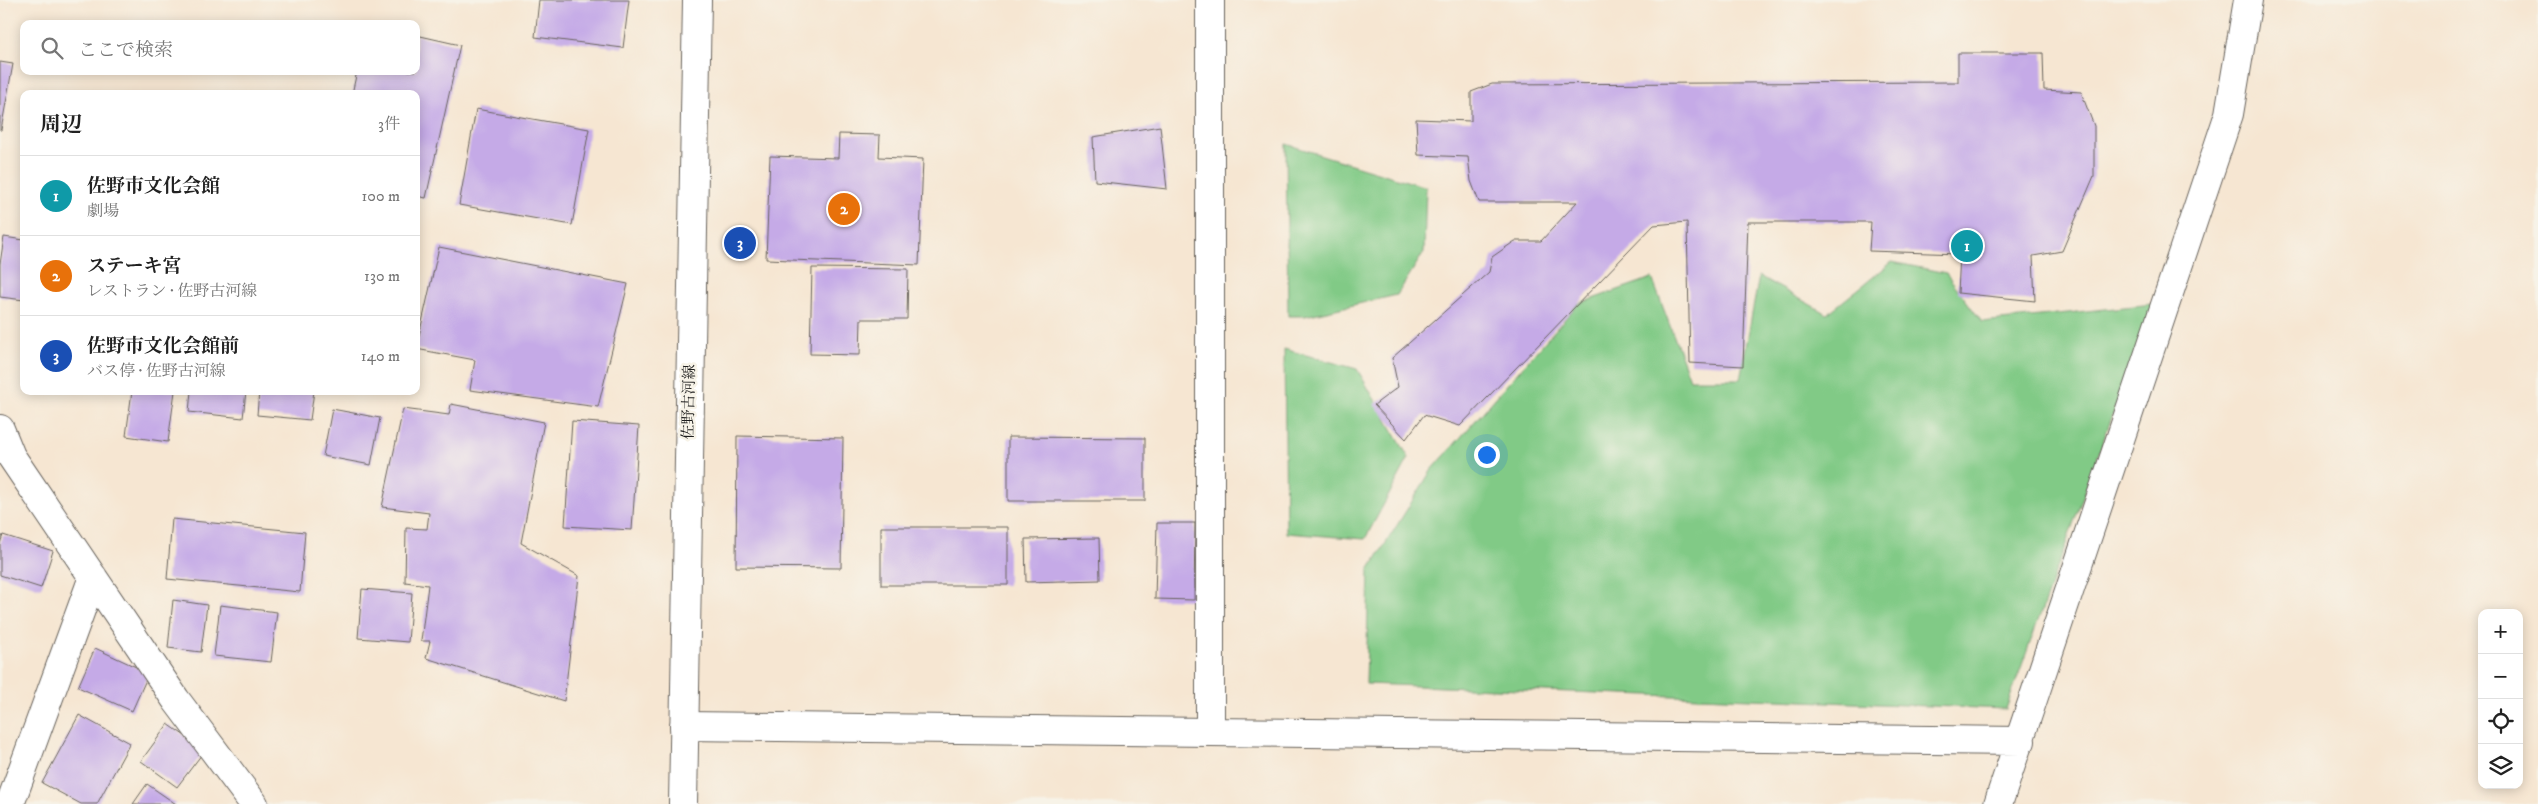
<!DOCTYPE html>
<html lang="ja">
<head>
<meta charset="utf-8">
<style>
  body { margin:0; font-family:"IM FELL DW Pica","Noto Serif JP",serif; background:#f6f6f6; color:#222 }
  .controls { position:absolute; right:15px; bottom:15px; display:grid; overflow:hidden; border-radius:10px; box-shadow:0 2px 12px #0003 }
  .controls button { width:45px; height:45px; display:grid; place-items:center; padding:0; border:0; border-bottom:1px solid #e0e0e0; background:#fff; color:#222; font:25px sans-serif }
  .you { position:absolute; left:1486px; top:454px; width:18px; height:18px; margin:-12px; border:4px solid #fff; border-radius:50%; background:#1a73e8; box-shadow:0 0 0 8px #1a73e833 }
  .badge { display:grid; place-items:center; width:32px; height:32px; border-radius:50%; background:#1a73e8; color:#fff; font-size:16px; font-weight:700 }
  .pin { position:absolute; translate:-50% -50%; border:2px solid #fff; box-shadow:0 1px 5px #0006 }
  .list { margin:0; padding:0; list-style:none }
  h2 { display:flex; justify-content:space-between; align-items:center; height:65px; margin:0; padding:0 20px; font-size:21px }
  h2 small { font-size:16px; font-weight:400; color:#767676 }
  .list li { display:grid; grid-template-columns:32px 1fr auto; gap:15px; align-items:center; box-sizing:border-box; height:80px; padding:0 20px; border-top:1px solid #e0e0e0 }
  .list b { display:block; font-size:19px; white-space:nowrap }
  .list p { margin:0; font-size:16px; white-space:nowrap; color:#767676 }
  .list em { font-size:16px; font-style:normal; color:#767676 }
  .icon { flex:none; width:28px; height:28px; fill:none; stroke:currentColor; stroke-width:2; stroke-linecap:round; stroke-linejoin:round }
  .map { position:relative; flex:none; width:2538px; height:804px; overflow:hidden }
  .search { position:absolute; background:#fff; box-shadow:0 2px 12px #0003; left:20px; top:20px; width:400px; height:55px; display:flex; align-items:center; gap:12px; box-sizing:border-box; padding:0 18px; border-radius:10px; color:#767676; font-size:19px }
  .panel { position:absolute; background:#fff; box-shadow:0 2px 12px #0003; left:20px; top:90px; width:400px; height:305px; border-radius:10px }
  .map>svg:first-child { display:block }
  .green { fill:#81ca86; stroke:#4e7351 }
  .building { fill:#c5aae7 }
  .lines { fill:none; stroke-linecap:round; stroke-linejoin:round }
  .minor-casing { stroke:#68635c; stroke-width:30 }
  .major-casing { stroke:#68635c; stroke-width:30 }
  .minor { stroke:#fff; stroke-width:28 }
  .major { stroke:#fff; stroke-width:28 }
  .labels { text-anchor:middle; dominant-baseline:central; stroke-width:5; stroke-linejoin:round; paint-order:stroke }
  .street-label { font-size:15px; fill:#1c1c1c; stroke:#f7f3e8 }
</style>
</head>
<body>
<div class="map">
<svg width="2538" height="804" viewBox="0 0 2538 804">
  <rect width="100%" height="100%" fill="#f7f3e8"/>
  <filter id="ink" filterUnits="userSpaceOnUse"><feTurbulence type="fractalNoise" baseFrequency=".02" numOctaves="2"/><feDisplacementMap in="SourceGraphic" scale="10" xChannelSelector="R" yChannelSelector="G"/><feConvolveMatrix kernelMatrix="1 2 1 2 8 2 1 2 1" color-interpolation-filters="sRGB"/></filter>
  <filter id="wash" filterUnits="userSpaceOnUse"><feTurbulence type="fractalNoise" baseFrequency=".0096" numOctaves="4" result="noise"/><feDisplacementMap in="SourceGraphic" scale="20" xChannelSelector="R" yChannelSelector="G"/><feGaussianBlur stdDeviation="1.12" result="paint"/><feColorMatrix in="noise" values="0 0 0 0 0 0 0 0 0 0 0 0 0 0 0 0 0 1.4 0 .05"/><feComposite in="paint" operator="in"/></filter>
  <g filter="url(#wash)">
    <rect width="100%" height="100%" fill="#f6e6d2"/>
    <path class="green" d="M1286,144L1426,187L1424,252L1397,295L1305,316H1288Z
      M1892,262L1946,273L1982,322L2153,304L2006,709L1366,684L1369,570L1431,471L1578,304L1652,278L1690,379H1740L1759,276L1827,314Z
      M1284,349L1357,369L1409,458L1365,539L1286,533Z"/>
    <g id="blocks">
      <path class="building" d="M539,0H629L623,48L535,37Z
        M416,35L460,45L426,198L416,196V94H352L357,71H416Z
        M1958,53H2043L2044,90L2081,92L2094,126V176L2062,251L2033,256L2035,301L1958,293L1960,254L1869,251L1871,222H1748L1743,366L1690,363L1687,222L1654,225L1460,426L1424,415L1406,439L1374,405L1398,387L1392,358L1489,272L1492,257L1515,241H1541L1577,202H1479L1471,181L1468,157L1418,155L1416,119L1471,121V92L1492,84L1958,82Z
        M0,62L13,64L1,130H0Z
        M476,109L589,129L572,225L459,205Z
        M1160,126L1167,189L1095,181L1093,137Z
        M839,134L880,135L879,157L923,159L919,265L766,259L770,156L838,158Z
        M4,237L24,240V300L0,297V264Z
        M439,247L628,284L598,407L470,390L475,360L416,349Z
        M812,268L908,269L907,319H861L860,355L810,354Z
        M132,391H175L168,442L126,436Z
        M191,391H246L243,418L189,412Z
        M259,391H314L310,420L257,415Z
        M451,404L544,422L521,543L579,576L564,701L426,658L430,641H421L428,585L405,582L406,528L427,529L429,513L382,507L403,409L449,415Z
        M332,409L380,418L371,465L323,456Z
        M572,421L639,426L632,530L565,526Z
        M737,436L843,438L841,568L736,567Z
        M1008,437L1145,438V501H1008Z
        M172,519L305,532L300,592L167,579Z
        M1157,523H1195L1194,600L1155,599Z
        M881,527H1008V585H881Z
        M3,535L53,551L41,588L0,575V544Z
        M1099,538L1100,580L1026,582L1025,539Z
        M362,589L412,593L408,642L358,638Z
        M173,600L207,605L201,652L168,648Z
        M220,605L277,612L271,662L214,656Z
        M95,648L149,673L132,711L78,687Z
        M79,715L130,743L97,804H81L42,783Z
        M168,724L205,750L177,787L141,761Z
        M147,784L176,804H133Z"/>
    </g>
  </g>
  <g filter="url(#ink)">
    <use href="#blocks" fill-opacity="0" stroke="#68635c" stroke-width="1"/>
    <g class="lines">
      <defs>
        <path id="minor" d="M1210,0V731
          M0,429L11,456L176,700L254,804
          M684,726L2021,741
          M10,804L93,577
          M1998,804L2229,114L2248,0"/>
        <path id="major" d="M683,804L697,0"/>
      </defs>
      <use href="#minor" class="minor-casing"/>
      <use href="#major" class="major-casing"/>
      <use href="#minor" class="minor"/>
      <use href="#major" class="major"/>
    </g>
  </g>
  <g class="labels">
    <g class="street-label">
      <text transform="translate(689 402) rotate(-89)">佐野古河線</text>
    </g>
  </g>
</svg>
<div class="controls">
<button>+</button>
<button>−</button>
<button><svg class="icon" aria-label="locate" viewBox="0 0 24 24"><circle cx="12" cy="12" r="6"/><path d="M12 2v4M12 18v4M2 12h4M18 12h4"/></svg></button>
<button><svg class="icon" aria-label="layers" viewBox="0 0 24 24"><path d="M12 4l9 5-9 5-9-5zM3 14l9 5 9-5"/></svg></button>
</div>
<div class="you"></div>
<div class="pin badge" style="left:1967px;top:246px;background:#0f9aa8">1</div>
<div class="pin badge" style="left:844px;top:209px;background:#e8710a">2</div>
<div class="pin badge" style="left:740px;top:243px;background:#1a4fb4">3</div>
<div class="search"><svg class="icon" aria-label="search" viewBox="0 0 24 24"><circle cx="10" cy="10" r="6"/><path d="M15 15l6 6"/></svg>ここで検索</div>
<section class="panel">
<h2>周辺<small>3件</small></h2>
<ul class="list">
<li><span class="badge" style="background:#0f9aa8">1</span><div><b>佐野市文化会館</b><p>劇場</p></div><em>100 m</em></li>
<li><span class="badge" style="background:#e8710a">2</span><div><b>ステーキ宮</b><p>レストラン · 佐野古河線</p></div><em>130 m</em></li>
<li><span class="badge" style="background:#1a4fb4">3</span><div><b>佐野市文化会館前</b><p>バス停 · 佐野古河線</p></div><em>140 m</em></li>
</ul>
</section>
</div>
</body>
</html>
